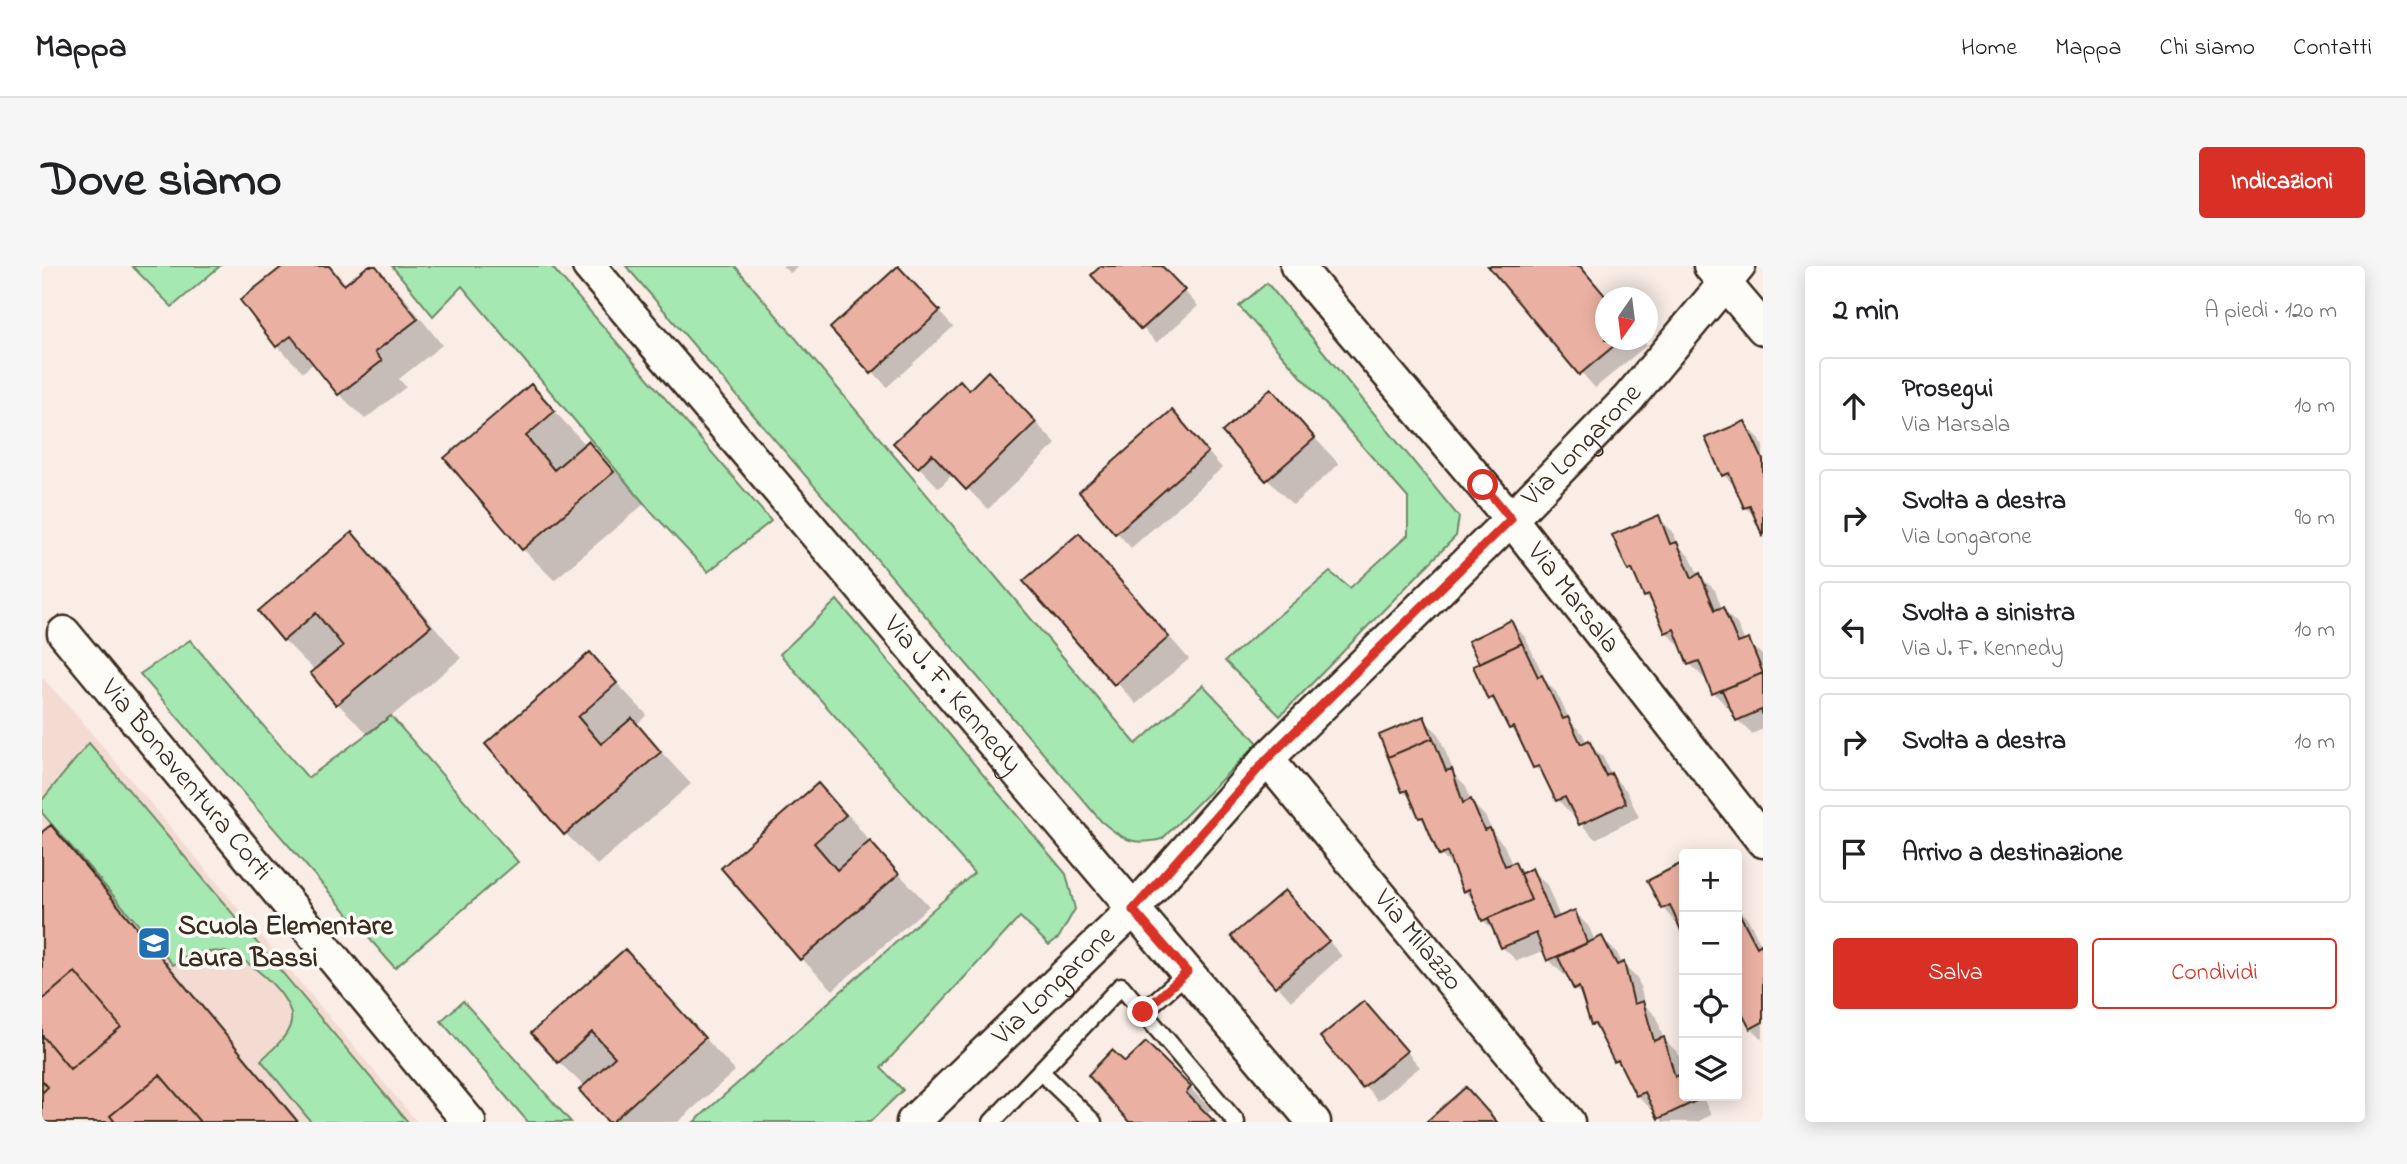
<!DOCTYPE html>
<html lang="it">
<head>
<meta charset="utf-8">
<style>
  body { margin:0; font-family:"Indie Flower",sans-serif; background:#f6f6f6; color:#202124 }
  .controls { position:absolute; right:21px; bottom:21px; display:grid; overflow:hidden; border-radius:7px; box-shadow:0 4px 18px #0003 }
  .controls button { width:63px; height:63px; display:grid; place-items:center; padding:0; border:0; border-bottom:2px solid #e0e0e0; background:#fff; color:#202124; font:35px sans-serif }
  .compass { position:absolute; left:1553px; top:21px; width:63px; height:63px; border-radius:50%; background:#fff; box-shadow:0 4px 18px #0003; rotate:194deg }
  .stop { position:absolute; width:21px; height:21px; margin:-16px; border:5px solid #d93025; border-radius:50%; background:#fff }
  .stop.end { background:#d93025; border-color:#fff; box-shadow:0 2px 7px #0008 }
  .list { margin:0; padding:0; list-style:none }
  h2 { display:flex; justify-content:space-between; align-items:center; height:91px; margin:0; padding:0 28px; font-size:30px }
  h2 small { font-size:23px; font-weight:400; color:#757577 }
  .list li { display:grid; grid-template-columns:46px 1fr auto; gap:21px; align-items:center; box-sizing:border-box; height:98px; margin:0 14px 14px; padding:0 14px; border:2px solid #e0e0e0; border-radius:7px }
  .list b { display:block; font-size:26px; white-space:nowrap }
  .list p { margin:0; font-size:23px; white-space:nowrap; color:#757577 }
  .list em { font-size:23px; font-style:normal; color:#757577 }
  .actions { display:flex; gap:14px; padding:21px 28px }
  .actions a { flex:1; padding:16px 0; border:2px solid #d93025; border-radius:7px; text-align:center; font-size:24px; color:#d93025 }
  .actions .main { background:#d93025; color:#fff }
  .icon { flex:none; width:38px; height:38px; fill:none; stroke:currentColor; stroke-width:2; stroke-linecap:round; stroke-linejoin:round }
  .map { position:relative; flex:none; width:1721px; height:856px; overflow:hidden; border-radius:7px }
  header { display:flex; align-items:center; gap:42px; box-sizing:border-box; height:98px; padding:0 35px; background:#fff; border-bottom:2px solid #e0e0e0 }
  header strong { font-size:33px }
  nav { display:flex; gap:38px; margin-inline-start:auto; font-size:24px }
  .intro { display:flex; align-items:center; justify-content:space-between; box-sizing:border-box; height:168px; padding:0 42px }
  h1 { margin:0; font-size:49px }
  .button { padding:18px 32px; border-radius:7px; background:#d93025; color:#fff; font-size:24px; font-weight:700 }
  main { display:flex; gap:42px; padding:0 42px }
  aside { flex:1; background:#fff; border-radius:7px; box-shadow:0 4px 18px #0003 }
  .map>svg:first-child { display:block }
  .built { fill:#f4dbd2 }
  .green { fill:#a6e8b1; stroke:#708968; stroke-width:2 }
  .shadow { fill:#0003 }
  .building { fill:#eab1a2; stroke:#3b2a1e; stroke-width:2 }
  .lines { fill:none; stroke-linecap:round; stroke-linejoin:round }
  .lane-casing { stroke:#3b2a1e; stroke-width:21 }
  .street-casing { stroke:#3b2a1e; stroke-width:37 }
  .lane { stroke:#fdfcf7; stroke-width:16 }
  .street { stroke:#fdfcf7; stroke-width:32 }
  .route { stroke:#d93025; stroke-width:9 }
  .labels { text-anchor:middle; dominant-baseline:central; stroke-width:7; stroke-linejoin:round; paint-order:stroke }
  .street-label { font-size:28px; fill:#3b2a1e; stroke:#fdfcf7 }
  .poi-label { font-size:28px; font-weight:bold; fill:#3b2a1e; stroke:#fdfcf7; text-anchor:start }
</style>
</head>
<body>
<header>
<strong>Mappa</strong>
<nav><a>Home</a><a>Mappa</a><a>Chi siamo</a><a>Contatti</a></nav>
</header>
<div class="intro"><h1>Dove siamo</h1><a class="button">Indicazioni</a></div>
<main>
<div class="map">
<svg width="1721" height="856" viewBox="0 0 1721 856">
  <rect width="100%" height="100%" fill="#f9ede6"/>
  <filter id="ink" filterUnits="userSpaceOnUse"><feTurbulence type="fractalNoise" baseFrequency=".0143" numOctaves="2"/><feDisplacementMap in="SourceGraphic" scale="14" xChannelSelector="R" yChannelSelector="G"/><feConvolveMatrix kernelMatrix="1 2 1 2 8 2 1 2 1" color-interpolation-filters="sRGB"/></filter>
  <g filter="url(#ink)">
    <path class="built" d="M0,411L42,458L375,856H0Z"/>
    <path class="green" d="M90,0H178L130,41Z
      M350,0H509L729,255L666,306L606,242L420,20L391,50Z
      M584,0H693L1094,478L1161,419L1216,477L1120,573C1091,580 1081,574 1059,555Z
      M1225,17L1417,251L1414,270L1238,450L1183,395L1288,306L1308,322L1366,269V232L1197,40Z
      M795,334L1024,608L1033,643L1017,671L1007,679L978,651L839,802L861,824L828,856H652L932,607L738,388Z
      M148,374L266,512L349,450L476,596L353,702L98,408Z
      M47,477L366,856H269L219,794C229,785 246,771 249,756C254,732 205,690 182,686C173,685 153,686 144,690C140,692 135,697 131,699L0,547V534Z
      M421,735L529,856H486L399,755Z"/>
    <path class="shadow" d="M244,0H289L305,19L328,0H332L356,24L400,79L357,113L364,121L323,153L297,128L272,97L261,106L235,80L200,35Z
      M740,0H757L748,7Z
      M1062,0H1119L1156,40L1115,77L1051,10Z
      M1448,0H1538L1565,32L1563,74H1600L1605,79L1553,122Z
      M857,2L911,61L845,121L791,62Z
      M489,120L544,179L546,178L577,209L602,238L512,314L481,283L404,192Z
      M1229,125L1297,198L1251,239L1225,213Z
      M927,126L967,128L1014,178L946,243L911,208L897,222L854,177Z
      M1702,157L1717,172L1721,181V266L1716,254L1704,242L1696,223L1682,209L1666,173Z
      M1144,161L1180,202L1089,282L1039,226Z
      M1616,251L1631,266L1636,279L1649,292L1657,310L1673,324L1680,343L1695,358L1703,376L1706,375L1721,390V463L1710,468L1695,454L1690,441L1686,442L1672,427L1666,412L1663,413L1648,398L1641,380L1639,381L1624,366L1614,341L1603,330L1596,314L1587,304Z
      M310,268L341,300L419,392L327,469L296,438L270,407L273,405L242,374L218,345Z
      M1037,269L1147,393L1094,438L984,315Z
      M1469,356L1483,371L1505,417L1514,426L1529,456L1540,467L1545,477L1561,491L1570,510L1584,524L1597,551L1553,573L1539,558L1533,547L1530,549L1516,534L1506,515L1493,501L1479,473L1468,462L1460,444L1448,432L1440,398L1429,375Z
      M548,389L605,449L594,459L649,518L555,599L524,568L446,478Z
      M1381,453L1396,467L1413,509L1424,520L1429,536L1443,550L1451,567L1462,579L1470,599L1473,598L1482,608L1490,605L1505,619L1518,652L1533,646L1547,661L1553,675L1560,672L1575,687L1581,699L1596,713L1603,739L1615,751L1621,772L1636,787L1642,808V830H1660L1669,849L1655,856H1621L1613,843L1610,844L1595,829L1584,806L1573,795L1560,768L1550,758L1542,731L1533,723L1526,707L1522,709L1507,694L1503,684L1475,695L1460,681L1455,668L1441,654L1434,636L1422,625L1414,604L1399,589L1387,560L1378,551L1372,536L1361,525Z
      M776,519L808,551L833,582L887,640L791,724L760,693L681,602Z
      M9,561L30,582L258,856H0V569Z
      M1642,598V667L1621,642L1607,616Z
      M1243,626L1300,690L1249,735L1192,671Z
      M1695,642L1706,653L1721,682V774L1709,762L1703,750L1695,744Z
      M583,685L693,805L636,856H568L543,821L517,796Z
      M1322,737L1378,801L1336,835L1281,772Z
      M1104,778L1169,843L1164,849L1083,799Z"/>
    <path class="building" d="M241,0H287L302,19L326,0H334L376,53L333,86L340,95L296,129L249,70L234,81L198,34Z
      M856,0L898,45L829,108L788,62Z
      M1059,0H1120L1143,24L1099,64L1049,9Z
      M1446,0H1538L1565,32L1563,74H1579L1537,109Z
      M946,105L994,156L924,224L890,188L876,202L851,177L918,114L927,124Z
      M489,118L513,145L484,170L512,204L546,175L572,206L480,284L402,192Z
      M1229,122L1273,172L1224,215L1180,166Z
      M1130,144L1166,186L1073,268L1037,226Z
      M1703,155L1721,194V271L1708,240L1702,242L1687,207L1680,210L1663,172Z
      M1617,249L1628,278L1635,276L1650,312L1658,307L1673,344L1681,341L1696,377L1707,373L1721,407L1670,428L1657,395L1646,399L1632,363L1623,367L1607,329L1602,331L1590,303L1586,305L1570,269Z
      M310,266L389,360L294,439L268,407L301,380L274,347L241,375L216,345Z
      M1037,267L1127,371L1072,419L981,315Z
      M1469,354L1480,377L1437,397L1426,375Z
      M1480,377L1496,411L1500,409L1521,453L1526,451L1539,478L1547,474L1564,510L1569,507L1584,537L1537,559L1523,531L1514,535L1497,500L1491,502L1472,461L1467,463L1451,431L1446,434L1431,400Z
      M548,386L575,417L536,451L559,478L590,452L619,486L522,569L443,478Z
      M1721,407V450L1719,444L1694,455L1680,424Z
      M1382,450L1391,472L1346,491L1337,469Z
      M1391,472L1404,505L1410,503L1421,537L1429,533L1442,564L1448,562L1463,600L1473,596L1489,634L1440,655L1427,623L1421,626L1405,586L1397,590L1381,551L1377,552L1365,524L1360,526L1346,491Z
      M776,517L804,549L772,577L795,604L828,575L857,608L758,694L679,602Z
      M9,559L256,856H158L118,809L68,850L73,856H0V827L6,821L0,814V769L28,803L79,761L33,706L0,734V566Z
      M9,559L256,856H0V566Z
      M1642,596V666L1640,667L1628,639L1620,643L1605,615Z
      M1490,602L1511,653L1533,644L1545,677L1505,695L1494,667L1459,682L1446,652L1489,634L1478,608Z
      M1243,624L1287,675L1233,721L1189,670Z
      M1695,643L1715,681L1719,678L1721,683V756L1708,763L1695,738Z
      M1560,670L1575,699L1582,696L1592,738L1601,735L1612,775L1622,771L1633,811L1642,806V830H1654L1656,834L1616,853L1603,826L1594,830L1576,794L1572,796L1553,758L1549,759L1537,721L1532,724L1516,691Z
      M583,683L663,772L570,856H566L537,824L573,791L550,766L516,797L489,767Z
      M1322,735L1365,785L1320,822L1278,771Z
      M1104,776L1149,821L1144,827L1173,856H1087L1046,809L1070,784L1083,796Z
      M1424,821L1455,856H1384Z"/>
    <g class="lines">
      <defs>
        <path id="lane" d="M1101,746L1145,707
          M998,805L1051,856
          M950,856L1079,720L1194,856"/>
        <g id="street">
          <path id="s1" d="M547,0L1272,856"/>
          <path id="s2" d="M1255,0L1469,253L1721,575"/>
          <path d="M1668,0L1721,62"/>
          <path id="s3" d="M22,367L427,856"/>
          <path id="s4" d="M1225,493L1526,856"/>
          <path id="s5" d="M871,856L1091,644L1225,493L1469,253L1586,133L1697,0"/>
        </g>
      </defs>
      <use href="#lane" class="lane-casing"/>
      <use href="#street" class="street-casing"/>
      <use href="#lane" class="lane"/>
      <use href="#street" class="street"/>
    </g>
  </g>
  <g class="lines" filter="url(#ink)">
    <path class="route" d="M1101,746L1145,706L1091,644L1225,493L1469,253L1441,219"/>
  </g>
  <defs>
    <symbol id="school-square" viewBox="-11 -11 22 22"><rect x="-9" y="-9" width="18" height="18" rx="4" fill="#1f6fb2" stroke="#fdfcf7"/><path d="M0-5L7-2L0 1L-7-2ZM-4 1L0 2.5L4 1V4Q0 6-4 4Z" fill="#fff"/></symbol>
  </defs>
  <g fill-rule="evenodd">
    <use href="#school-square" x="93" y="658" width="38" height="38"/>
  </g>
  <g class="labels">
    <g class="street-label">
      <text stroke="none"><textPath href="#s5" startOffset="952">Via Longarone</textPath></text>
      <text stroke="none"><textPath href="#s2" startOffset="432">Via Marsala</textPath></text>
      <text stroke="none"><textPath href="#s1" startOffset="562">Via J. F. Kennedy</textPath></text>
      <text stroke="none"><textPath href="#s3" startOffset="191">Via Bonaventura Corti</textPath></text>
      <text stroke="none"><textPath href="#s4" startOffset="236">Via Milazzo</textPath></text>
      <text stroke="none"><textPath href="#s5" startOffset="196">Via Longarone</textPath></text>
    </g>
    <g class="poi-label">
      <text x="136" y="661">Scuola Elementare<tspan x="136" dy="32">Laura Bassi</tspan></text>
    </g>
  </g>
</svg>
<div class="controls">
<button>+</button>
<button>−</button>
<button><svg class="icon" aria-label="locate" viewBox="0 0 24 24"><circle cx="12" cy="12" r="6"/><path d="M12 2v4M12 18v4M2 12h4M18 12h4"/></svg></button>
<button><svg class="icon" aria-label="layers" viewBox="0 0 24 24"><path d="M12 4l9 5-9 5-9-5zM3 14l9 5 9-5"/></svg></button>
</div>
<svg class="compass" viewBox="-18 -18 36 36"><path d="M0-13l5 13h-10z" fill="#e53935"/><path d="M0 13l5-13h-10z" fill="#757577"/></svg>
<div class="stop" style="left:1441px;top:219px"></div>
<div class="stop end" style="left:1101px;top:746px"></div>
</div>
<aside>
<h2>2 min<small>A piedi · 120 m</small></h2>
<ul class="list">
<li><svg class="icon" aria-label="ahead" viewBox="0 0 24 24"><path d="M12 20V5M6 11l6-6 6 6"/></svg><div><b>Prosegui</b><p>Via Marsala</p></div><em>10 m</em></li>
<li><svg class="icon" aria-label="right" viewBox="0 0 24 24"><path d="M7 20v-9h11M14 6l5 5-5 5"/></svg><div><b>Svolta a destra</b><p>Via Longarone</p></div><em>90 m</em></li>
<li><svg class="icon" aria-label="left" viewBox="0 0 24 24"><path d="M17 20v-9H6M10 6l-5 5 5 5"/></svg><div><b>Svolta a sinistra</b><p>Via J. F. Kennedy</p></div><em>10 m</em></li>
<li><svg class="icon" aria-label="right" viewBox="0 0 24 24"><path d="M7 20v-9h11M14 6l5 5-5 5"/></svg><div><b>Svolta a destra</b></div><em>10 m</em></li>
<li><svg class="icon" aria-label="arrive" viewBox="0 0 24 24"><path d="M6 21V4h12l-3 4 3 4H6"/></svg><div><b>Arrivo a destinazione</b></div></li>
</ul>
<div class="actions"><a class="main">Salva</a><a>Condividi</a></div>
</aside>
</main>
</body>
</html>
